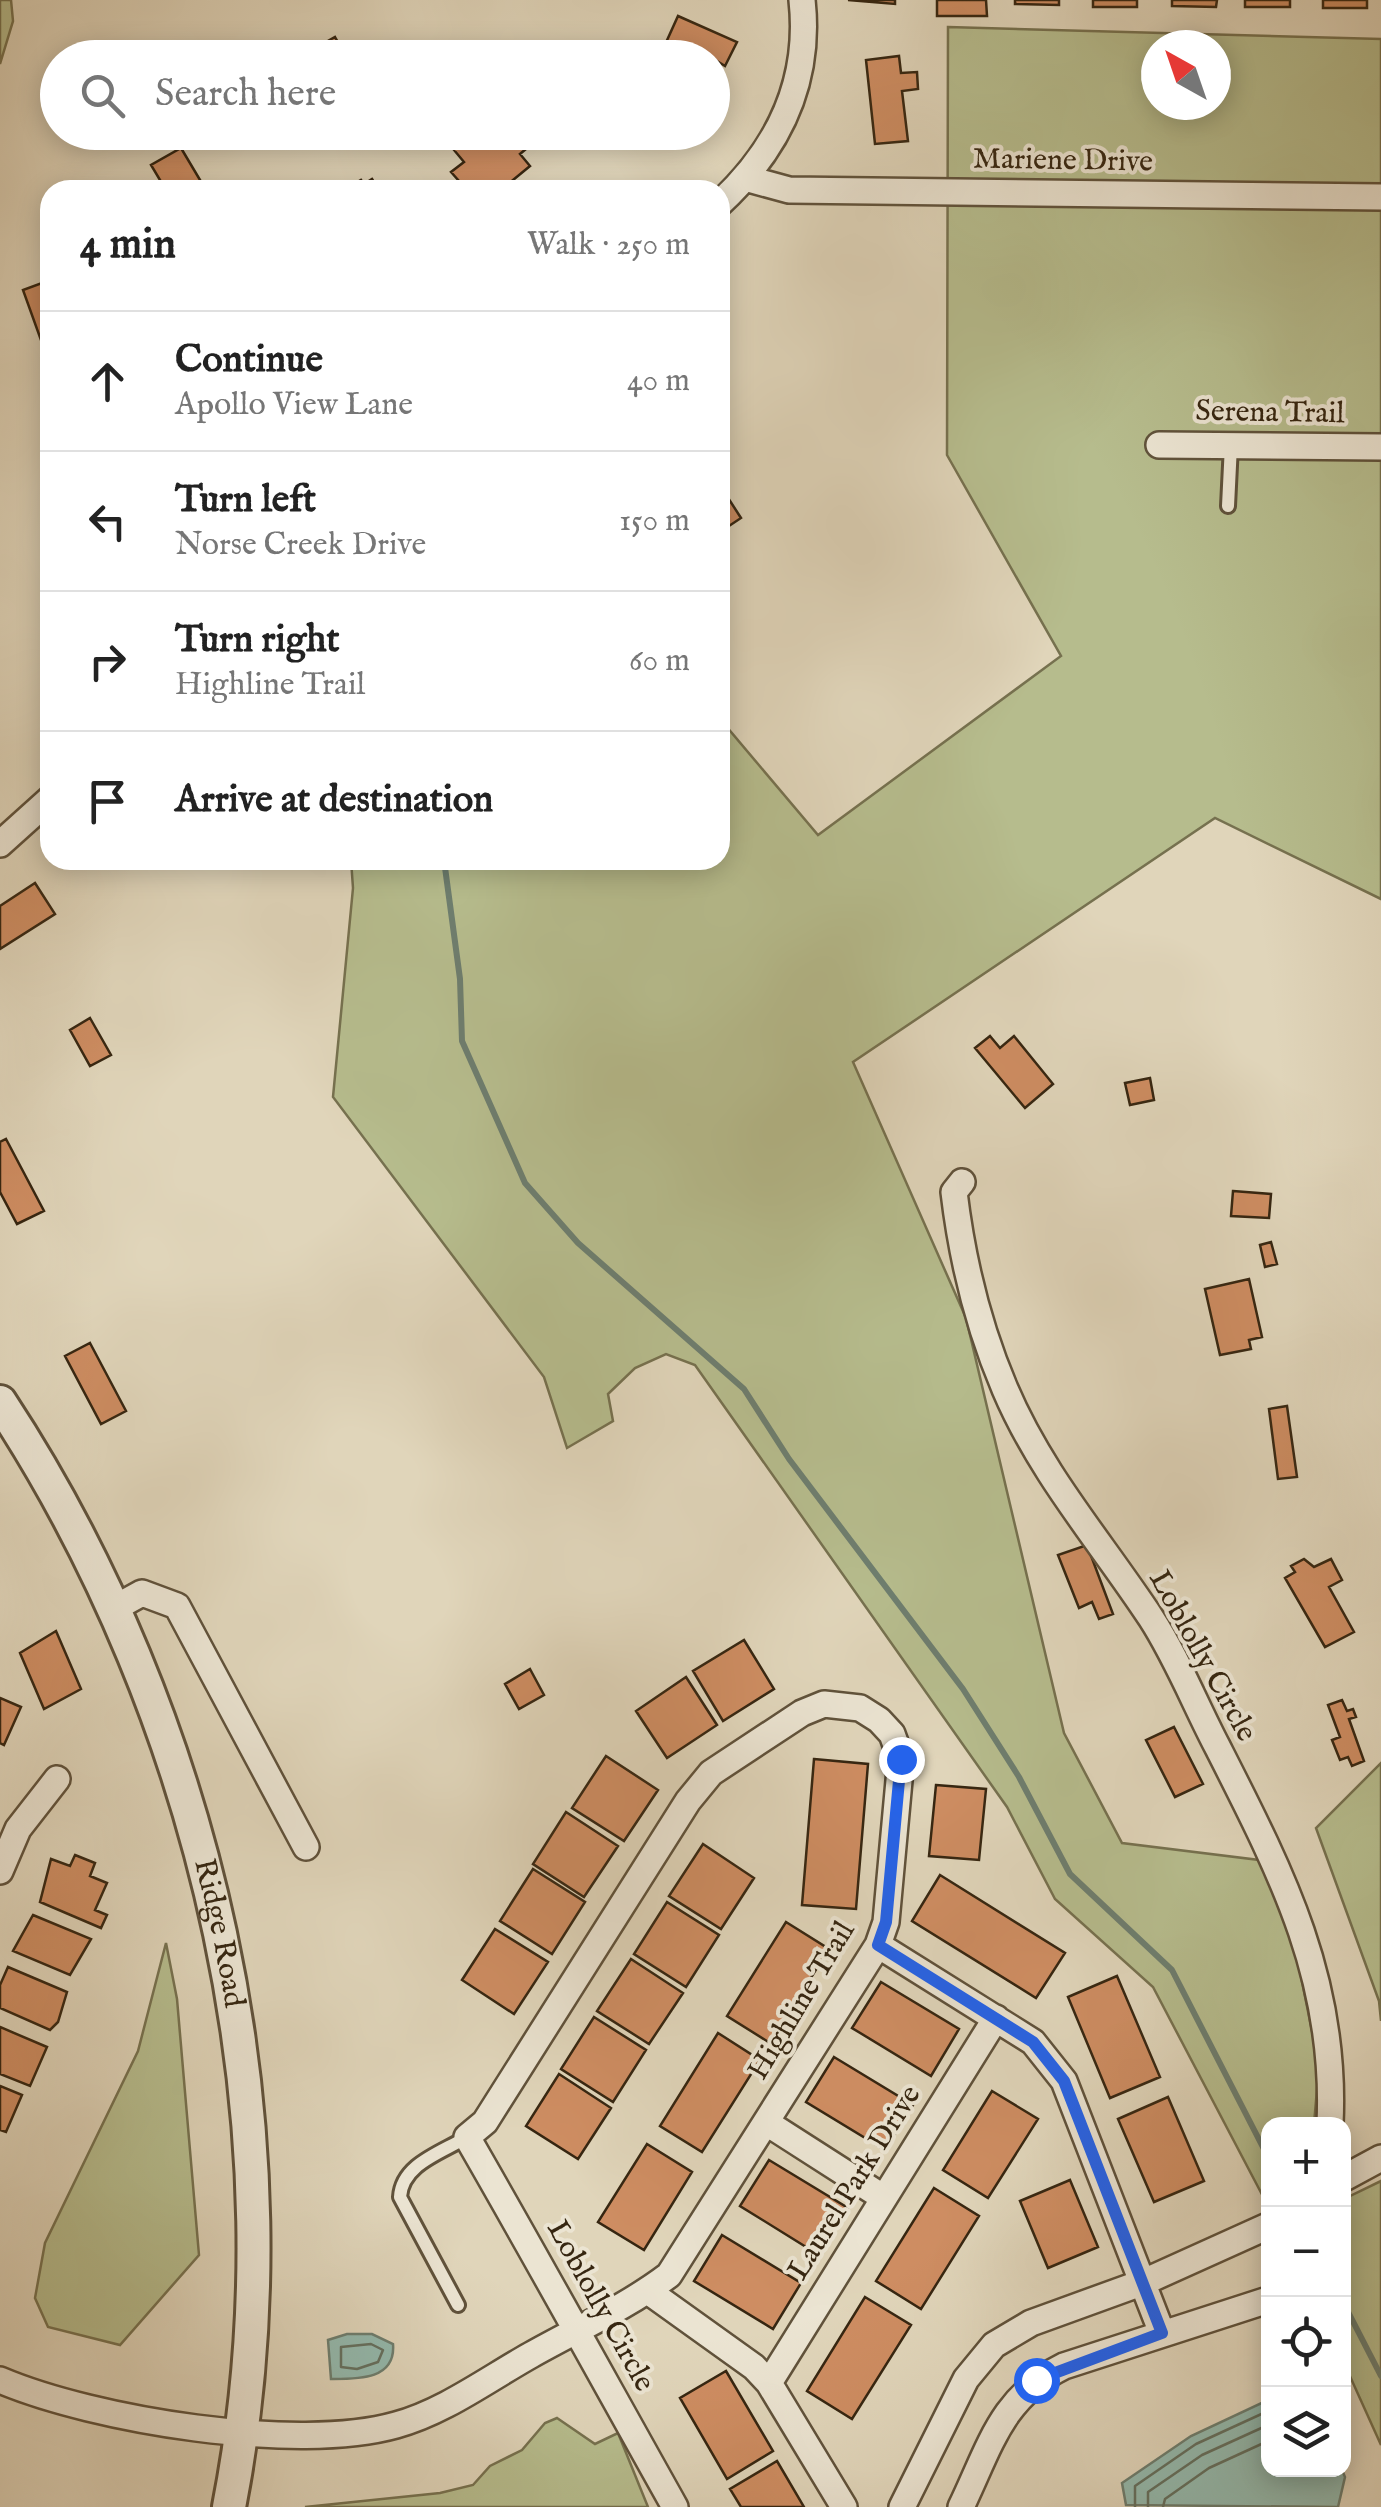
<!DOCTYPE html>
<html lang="en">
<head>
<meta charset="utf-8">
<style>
  body { margin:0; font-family:"IM FELL English",serif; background:#f2f2f2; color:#222 }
  .controls { position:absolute; right:30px; bottom:30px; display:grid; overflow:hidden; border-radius:20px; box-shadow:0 5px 25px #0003 }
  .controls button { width:90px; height:90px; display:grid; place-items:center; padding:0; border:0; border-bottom:2px solid #e0e0e0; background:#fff; color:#222; font:50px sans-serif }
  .compass { position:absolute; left:1141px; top:30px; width:90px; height:90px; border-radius:50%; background:#fff; box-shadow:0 5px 25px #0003; rotate:320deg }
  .stop { position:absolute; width:30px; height:30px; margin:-22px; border:8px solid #2563eb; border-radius:50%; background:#fff }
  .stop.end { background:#2563eb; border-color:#fff; box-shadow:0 2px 10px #0008 }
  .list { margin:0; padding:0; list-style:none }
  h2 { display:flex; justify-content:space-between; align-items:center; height:130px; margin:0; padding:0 40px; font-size:42px }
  h2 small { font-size:32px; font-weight:400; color:#767676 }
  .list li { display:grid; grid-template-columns:65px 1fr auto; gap:30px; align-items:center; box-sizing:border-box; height:140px; padding:0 40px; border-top:2px solid #e0e0e0 }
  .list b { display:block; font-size:38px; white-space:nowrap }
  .list p { margin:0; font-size:32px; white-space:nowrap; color:#767676 }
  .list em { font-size:32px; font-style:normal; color:#767676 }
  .icon { flex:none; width:55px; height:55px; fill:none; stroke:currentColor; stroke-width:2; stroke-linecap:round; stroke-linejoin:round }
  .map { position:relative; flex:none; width:1381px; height:2507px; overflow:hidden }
  .search { position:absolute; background:#fff; box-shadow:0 5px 25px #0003; left:40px; top:40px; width:690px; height:110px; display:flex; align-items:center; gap:25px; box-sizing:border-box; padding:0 35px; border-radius:55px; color:#767676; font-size:38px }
  .panel { position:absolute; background:#fff; box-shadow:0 5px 25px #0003; left:40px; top:180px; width:690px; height:690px; border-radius:30px }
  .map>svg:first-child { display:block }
  .green { fill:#b6bc8d; stroke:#76714f; stroke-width:2.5; fill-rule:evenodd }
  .water { fill:#94b9ad; stroke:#6e7e6f; stroke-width:2.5 }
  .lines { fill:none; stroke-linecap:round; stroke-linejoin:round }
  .shore { stroke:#65705f; stroke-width:2.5 }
  .stream { stroke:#6e7e6f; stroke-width:6 }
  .building { fill:#ce8d62; stroke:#362611; stroke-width:2.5 }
  .service-casing { stroke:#60523b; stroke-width:18 }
  .minor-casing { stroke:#60523b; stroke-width:30 }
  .tertiary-casing { stroke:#60523b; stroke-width:38 }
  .service { stroke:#ebe4d2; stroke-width:12 }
  .minor { stroke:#ebe4d2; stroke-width:25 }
  .tertiary { stroke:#ebe4d2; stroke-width:32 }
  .route { stroke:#2563eb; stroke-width:12 }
  .labels { text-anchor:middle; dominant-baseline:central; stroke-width:8; stroke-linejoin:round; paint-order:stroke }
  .street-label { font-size:30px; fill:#362611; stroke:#ebe4d2 }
</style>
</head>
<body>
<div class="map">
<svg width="1381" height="2507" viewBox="0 0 1381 2507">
  <rect width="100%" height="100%" fill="#e0d5ba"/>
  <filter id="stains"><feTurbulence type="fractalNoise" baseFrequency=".002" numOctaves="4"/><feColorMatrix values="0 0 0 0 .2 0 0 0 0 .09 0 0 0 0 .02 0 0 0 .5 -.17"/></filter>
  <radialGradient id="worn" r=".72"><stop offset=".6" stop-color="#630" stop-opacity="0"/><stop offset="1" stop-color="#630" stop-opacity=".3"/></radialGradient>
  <path class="green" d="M0,0H11L13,21L0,64Z
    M948,27L1381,39V899L1215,818L853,1062L966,1318L1064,1733L1122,1843L1267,1861L1292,1932L1319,2066L1314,2124H1268L1267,2204L1153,1987L1055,1899L1007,1807L695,1365L666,1354L635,1368L608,1394L613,1421L567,1448L544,1377L333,1097L353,888L351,860H720V719L818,835L1061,656L947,455ZM1156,45H1216V105H1156Z
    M1381,1763V2021L1379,2001L1316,1828Z
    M166,1943L177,1999L199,2255L120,2345L48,2327L35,2298L45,2243L138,2051Z
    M1381,2181V2445L1344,2363V2199Z
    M557,2418L595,2444L618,2433L648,2507H305L440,2493L473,2485L490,2466L522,2450L545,2423Z"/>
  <path class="water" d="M347,2334H372L393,2344C396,2380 358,2379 331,2379L328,2340Z
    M1268,2400V2470H1342L1345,2477L1338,2507L1126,2505L1122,2483L1191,2436Z"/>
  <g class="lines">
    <path class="shore" d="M371,2344L383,2350L378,2362L357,2369L341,2367V2347Z
      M1135,2507V2486L1196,2444L1268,2411
      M1148,2507V2492L1202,2455L1268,2425
      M1163,2507L1165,2499L1209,2468L1268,2441"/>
    <path class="stream" d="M444,860L460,979L462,1041L525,1183L578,1243L744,1389L789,1459L963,1689L1019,1777L1070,1874L1172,1970L1268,2157
      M1344,2304L1381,2376"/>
  </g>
  <path class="building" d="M848,0H895V4Z
    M937,0H986L987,16H937Z
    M1015,0H1059V5L1015,4Z
    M1093,0H1137V7H1093Z
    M1172,0H1217L1216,7L1172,6Z
    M1245,0H1290V7H1245Z
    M1323,0H1367V8H1323Z
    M678,16L737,42L725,66L712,58H659Z
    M335,37L347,58H307L305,54Z
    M899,56L901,73L917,72L918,89L902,91L908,141L875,144L866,60Z
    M475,132L488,141L499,132H523L532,144L520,154L530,166L501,190H487L483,185L467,190L451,172L464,162L454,150Z
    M181,148L206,190H148L160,180L151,165Z
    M372,179L379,190L346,189L361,180L364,184Z
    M50,280V340L42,343L23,290Z
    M723,490L741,518L720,532V492Z
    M35,883L55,914L0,949V906Z
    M90,1018L111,1055L90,1066L70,1030Z
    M990,1036L1000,1048L1014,1036L1053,1084L1025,1108L975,1048Z
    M1150,1078L1154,1100L1130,1105L1125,1083Z
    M6,1139L44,1211L17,1224L0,1192V1142Z
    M1233,1191L1271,1194L1269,1218L1231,1216Z
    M1271,1242L1277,1264L1265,1267L1260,1245Z
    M1249,1279L1262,1337L1249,1340L1251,1349L1220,1355L1205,1289Z
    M90,1343L126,1411L101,1424L65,1356Z
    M1287,1406L1297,1477L1278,1479L1269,1409Z
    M1087,1545L1113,1614L1099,1619L1092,1602L1079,1608L1058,1555Z
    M1304,1559L1314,1567L1331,1559L1342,1580L1329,1587L1354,1632L1325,1647L1285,1578L1295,1572L1291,1566Z
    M56,1631L81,1689L44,1709L20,1653Z
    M744,1640L774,1689L723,1721L693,1671Z
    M530,1669L544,1695L519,1709L505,1684Z
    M686,1677L717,1725L667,1758L636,1711Z
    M0,1698L21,1707L4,1745L0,1743Z
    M1342,1700L1347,1711L1353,1709L1356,1717L1349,1719L1364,1761L1352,1766L1348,1757L1340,1760L1332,1740L1340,1737L1328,1705Z
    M1174,1727L1203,1784L1175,1797L1146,1740Z
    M606,1756L658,1790L624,1841L572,1808Z
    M814,1759L868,1764L856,1909L802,1905Z
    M936,1785L986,1789L979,1860L929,1856Z
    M566,1812L618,1846L584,1897L533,1864Z
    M703,1844L754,1878L721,1929L669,1896Z
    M75,1855L95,1863L90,1876L107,1883L95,1910L107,1915L101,1928L40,1902L51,1859L70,1866Z
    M533,1869L585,1902L552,1954L500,1921Z
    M940,1875L1065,1953L1036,1998L912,1921Z
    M667,1902L719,1935L686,1987L634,1954Z
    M33,1915L91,1939L70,1975L13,1951Z
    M786,1922L829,1949L770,2043L727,2016Z
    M495,1929L548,1962L514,2014L462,1980Z
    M631,1959L683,1993L649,2044L597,2011Z
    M8,1967L67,1992L58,2022L50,2030L0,2008V1985Z
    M1117,1976L1160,2077L1110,2098L1068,1997Z
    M881,1982L959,2029L931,2076L852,2028Z
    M594,2017L646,2050L613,2102L561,2069Z
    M0,2027L47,2047L30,2086L0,2074Z
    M718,2033L760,2060L702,2152L660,2126Z
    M834,2057L913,2105L885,2150L806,2102Z
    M559,2074L611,2108L578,2159L526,2126Z
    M0,2086L22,2095L6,2132L0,2130Z
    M992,2091L1038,2119L988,2198L943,2170Z
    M1168,2097L1204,2181L1154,2202L1118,2119Z
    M647,2144L692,2172L644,2250L598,2222Z
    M769,2160L848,2208L819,2255L740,2206Z
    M1070,2180L1098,2247L1048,2268L1020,2201Z
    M934,2188L979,2216L921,2309L876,2281Z
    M722,2235L801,2283L773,2329L694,2281Z
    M865,2297L911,2325L852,2419L807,2391Z
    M726,2371L773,2451L727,2479L680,2398Z
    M777,2461L804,2507H741L730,2489Z"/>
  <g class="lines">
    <defs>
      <path id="service" d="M1228,506L1231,445
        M458,2305L400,2197C402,2164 441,2153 467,2137"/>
      <path id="minor" d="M745,178L789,190L1381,197
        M720,203C779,148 811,82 802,0
        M1159,445L1381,447
        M0,844L50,799
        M962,1182L954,1192C962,1259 978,1326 1005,1389C1041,1474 1101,1542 1151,1618C1177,1658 1195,1704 1217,1746C1281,1872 1337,1979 1330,2124
        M113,1609L142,1593L177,1606L306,1847
        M0,1871L18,1829L57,1779
        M878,1945L1033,2042L1064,2081L1162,2333
        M767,2123L884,2198
        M1344,2178L1381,2158
        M648,2291L754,2367L769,2383L844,2507
        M0,2380C94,2420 297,2453 396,2425C444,2412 488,2379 531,2355C577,2329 627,2307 669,2275L878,1945L886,1922L901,1759L892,1734L879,1720L860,1708L824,1704L802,1713L711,1773L688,1801L485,2122L467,2137C538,2260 606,2384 675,2507
        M769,2383L996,2018
        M902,2507L966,2379L994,2345L1031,2323L1144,2282L1268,2226
        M961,2507C990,2447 1001,2397 1064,2366L1268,2300"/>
      <g id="tertiary">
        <path id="s1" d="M0,1402C208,1718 302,2133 229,2507"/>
      </g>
    </defs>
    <use href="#service" class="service-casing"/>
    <use href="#minor" class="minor-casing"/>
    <use href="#tertiary" class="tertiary-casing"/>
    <use href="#service" class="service"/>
    <use href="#minor" class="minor"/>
    <use href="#tertiary" class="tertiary"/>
  </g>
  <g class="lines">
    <path class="route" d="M901,1759L886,1922L878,1945L1033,2042L1064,2081L1162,2333L1036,2380"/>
  </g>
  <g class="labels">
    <g class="street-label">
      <text transform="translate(1063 161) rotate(1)">Mariene Drive</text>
      <text transform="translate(1270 413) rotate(1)">Serena Trail</text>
      <text transform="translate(1202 1656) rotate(61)">Loblolly Circle</text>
      <text stroke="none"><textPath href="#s1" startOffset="578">Ridge Road</textPath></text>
      <text transform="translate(802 2001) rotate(-59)">Highline Trail</text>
      <text transform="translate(855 2183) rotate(-58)">Laurel Park Drive</text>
      <text transform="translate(600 2306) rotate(61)">Loblolly Circle</text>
    </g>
  </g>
  <rect width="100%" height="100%" filter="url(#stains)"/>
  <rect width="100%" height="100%" fill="url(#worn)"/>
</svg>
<div class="controls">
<button>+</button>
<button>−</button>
<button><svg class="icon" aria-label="locate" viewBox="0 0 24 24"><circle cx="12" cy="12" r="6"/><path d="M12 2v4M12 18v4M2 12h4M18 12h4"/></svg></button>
<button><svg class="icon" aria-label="layers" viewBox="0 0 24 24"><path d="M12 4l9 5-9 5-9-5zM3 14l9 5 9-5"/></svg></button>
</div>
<svg class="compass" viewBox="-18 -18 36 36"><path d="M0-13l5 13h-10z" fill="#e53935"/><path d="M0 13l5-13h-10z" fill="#767676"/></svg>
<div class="stop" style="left:1036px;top:2380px"></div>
<div class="stop end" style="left:901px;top:1759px"></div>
<div class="search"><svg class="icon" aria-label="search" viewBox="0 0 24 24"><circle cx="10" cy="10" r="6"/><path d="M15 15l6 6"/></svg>Search here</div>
<section class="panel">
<h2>4 min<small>Walk · 250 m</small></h2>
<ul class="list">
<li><svg class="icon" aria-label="ahead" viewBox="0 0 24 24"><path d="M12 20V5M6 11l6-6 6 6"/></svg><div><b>Continue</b><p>Apollo View Lane</p></div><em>40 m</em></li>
<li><svg class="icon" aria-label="left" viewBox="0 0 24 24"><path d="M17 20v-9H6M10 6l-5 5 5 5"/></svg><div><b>Turn left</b><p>Norse Creek Drive</p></div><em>150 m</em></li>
<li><svg class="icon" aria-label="right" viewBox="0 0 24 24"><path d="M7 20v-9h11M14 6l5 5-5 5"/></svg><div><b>Turn right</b><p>Highline Trail</p></div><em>60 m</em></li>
<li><svg class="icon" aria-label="arrive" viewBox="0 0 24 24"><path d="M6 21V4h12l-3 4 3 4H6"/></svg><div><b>Arrive at destination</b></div></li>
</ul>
</section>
</div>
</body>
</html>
